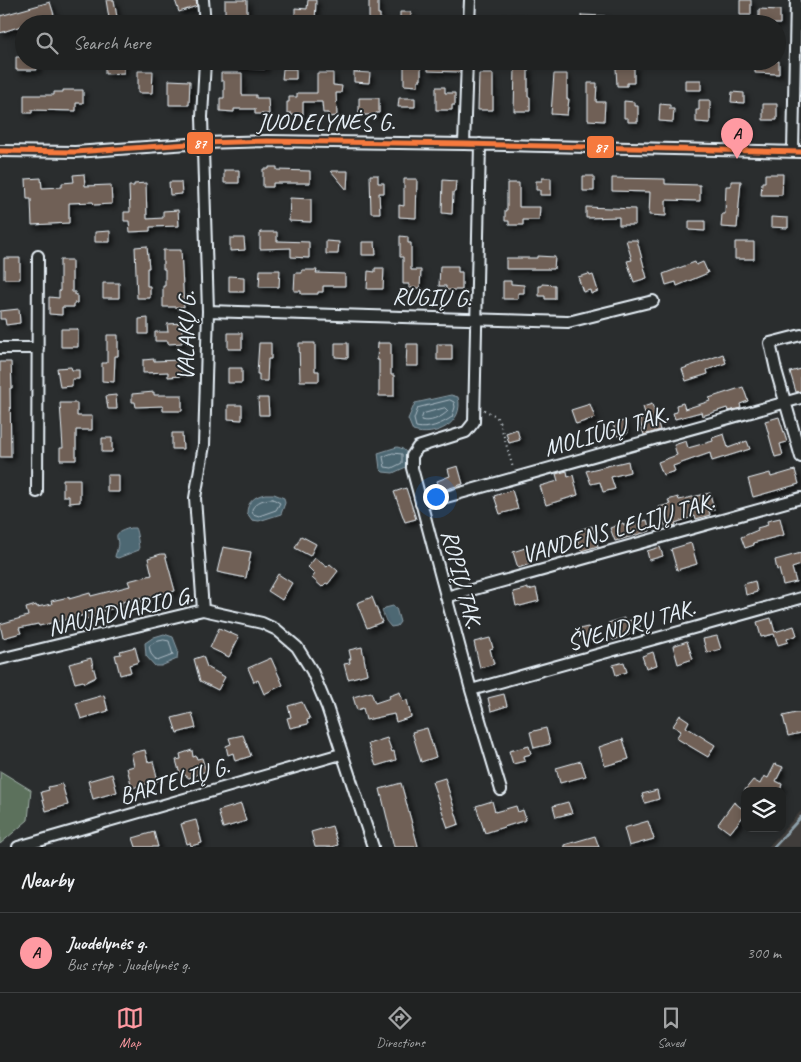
<!DOCTYPE html>
<html lang="en">
<head>
<meta charset="utf-8">
<style>
  body { margin:0; font-family:Caveat,sans-serif; background:#282a2a; color:#f1f3f6 }
  .controls { position:absolute; right:15px; bottom:15px; display:grid; overflow:hidden; border-radius:10px; box-shadow:0 2px 8px #0003 }
  .controls button { width:45px; height:45px; display:grid; place-items:center; padding:0; border:0; border-bottom:1px solid #3d3f40; background:#202222; color:#f1f3f6; font:25px sans-serif }
  .you { position:absolute; left:435px; top:496px; width:18px; height:18px; margin:-12px; border:4px solid #fff; border-radius:50%; background:#1a73e8; box-shadow:0 0 0 8px #1a73e833 }
  .badge { display:grid; place-items:center; width:32px; height:32px; border-radius:50%; background:#ff9aa2; color:#111; font-size:16px; font-weight:700 }
  .pin { position:absolute; translate:-50% -41px; filter:drop-shadow(0 1px 2px #0008) }
  .pin::after { content:''; position:absolute; top:26px; width:18px; height:15px; background:inherit; clip-path:polygon(0 0,100% 0,50% 100%) }
  .list { margin:0; padding:0; list-style:none }
  h2 { display:flex; justify-content:space-between; align-items:center; height:65px; margin:0; padding:0 20px; font-size:21px }
  h2 small { font-size:16px; font-weight:400; color:#a2a4a5 }
  .list li { display:grid; grid-template-columns:32px 1fr auto; gap:15px; align-items:center; box-sizing:border-box; height:80px; padding:0 20px; border-top:1px solid #3d3f40 }
  .list b { display:block; font-size:19px; white-space:nowrap }
  .list p { margin:0; font-size:16px; white-space:nowrap; color:#a2a4a5 }
  .list em { font-size:16px; font-style:normal; color:#a2a4a5 }
  .icon { flex:none; width:28px; height:28px; fill:none; stroke:currentColor; stroke-width:2; stroke-linecap:round; stroke-linejoin:round }
  .map { position:relative; flex:none; width:801px; height:847px; overflow:hidden }
  .search { position:absolute; background:#202222; box-shadow:0 2px 8px #0003; left:15px; right:15px; top:15px; height:55px; display:flex; align-items:center; gap:12px; box-sizing:border-box; padding:0 18px; border-radius:28px; color:#a2a4a5; font-size:19px }
  .sheet { height:145px; background:#202222 }
  nav { display:flex; justify-content:space-around; align-items:center; box-sizing:border-box; height:70px; border-top:1px solid #3d3f40; background:#202222; font-size:14px; color:#a2a4a5 }
  nav a { display:grid; justify-items:center; gap:2px }
  nav .on { color:#ff9aa2 }
  .map>svg:first-child { display:block }
  .built { fill:#3f3d3a }
  .green { fill:#5c715c; stroke:#a2b1aa }
  .water { fill:#4e6773; stroke:#8c9ea8 }
  .lines { fill:none; stroke-linecap:round; stroke-linejoin:round }
  .shore { stroke:#aabac3; stroke-width:1 }
  .stream { stroke:#8c9ea8; stroke-width:3 }
  .building { fill:#706156; stroke:#e8f1f8; filter:url(#shadow) }
  .street-casing { stroke:#e8f1f8; stroke-width:14 }
  .path { stroke:#e8f1f8; stroke-width:2; stroke-dasharray:1 4; stroke-linecap:butt }
  .street { stroke:#2a2d2e; stroke-width:10 }
  .bus-1-casing { stroke:#2a2d2e; stroke-width:9 }
  .bus-1 { stroke:#f6793e; stroke-width:5 }
  .labels { text-anchor:middle; dominant-baseline:central; stroke-width:4; stroke-linejoin:round; paint-order:stroke }
  .street-label { font-size:24px; fill:#e8f1f8; stroke:#2a2d2e }
  .line-badge { stroke:#2a2d2e; stroke-width:2 }
  .badge-label { font-size:14px; text-anchor:middle; font-weight:bold; fill:#fff }
</style>
</head>
<body>
<div class="map">
<svg width="801" height="847" viewBox="0 0 801 847">
  <defs>
    <filter id="shadow"><feDropShadow dx="3.5" dy="3.5" stdDeviation="2.5" flood-color="#0009"/></filter>
  </defs>
  <rect width="100%" height="100%" fill="#2a2d2e"/>
  <filter id="ink" filterUnits="userSpaceOnUse"><feTurbulence type="fractalNoise" baseFrequency=".02" numOctaves="2"/><feDisplacementMap in="SourceGraphic" scale="10" xChannelSelector="R" yChannelSelector="G"/><feConvolveMatrix kernelMatrix="1 2 1 2 8 2 1 2 1" color-interpolation-filters="sRGB"/></filter>
  <g filter="url(#ink)">
    <path class="built" d="M801,811V847H768Z"/>
    <path class="green" d="M0,771L31,790L28,820L0,844Z"/>
    <path class="water" d="M451,395L458,397C465,423 435,438 413,431L408,419L415,403Z
      M397,447C408,449 409,457 406,467L393,473L383,472L380,469L378,453Z
      M265,494H274L284,498L285,503L281,514L259,521L252,520L247,513C247,502 255,496 265,494Z
      M130,528H135C137,531 139,546 139,550L118,558L115,557C115,554 117,552 117,549C121,536 108,535 130,528Z
      M393,606L396,608L400,622L397,626L391,627L386,621L382,611L385,608Z
      M164,634L173,637L178,650L177,659L161,666H155L146,656L145,643L154,637Z"/>
    <g class="lines">
      <path class="shore" d="M450,400L454,402L455,407L452,417C442,424 428,430 416,427L414,419L418,408Z
        M445,408L448,411C441,418 429,423 421,420L423,414Z
        M393,453L402,454V463L392,468L385,467L383,457Z
        M273,499L280,503L276,510L259,516L253,514L252,509C257,501 264,499 273,499Z
        M164,640L169,641L173,655L157,661L151,654L149,646L155,642Z"/>
      <path class="stream" d="M774,847L801,817"/>
    </g>
    <path class="building" d="M106,0H114L117,17L109,18Z
      M175,0H196L197,6L179,12Z
      M225,0H247V22L230,23L229,14L225,15Z
      M308,0H316L315,24H295V8L307,9Z
      M369,0H378V14H380V24H369Z
      M740,0H751V15H740Z
      M50,2L55,18L37,24H24V25L0,33V16Z
      M759,9L780,10V24H763V18H759Z
      M400,12H411V24H400Z
      M581,15L605,16V24H581Z
      M498,16H520V24H498Z
      M16,57H24V61H37V70H16Z
      M105,61H124V73L105,74Z
      M234,61H266L265,69L233,68Z
      M453,61H460V72L428,71V62Z
      M755,61H779V74L755,73Z
      M404,64H421V80H418V86L404,85Z
      M634,64V83H627V86H617L616,68H626V65Z
      M515,68H528V97H530V111H514Z
      M283,69H296V79H282Z
      M138,71H153L152,93H138Z
      M354,72L370,73L369,83L354,82Z
      M221,73H242V95H256V98H268L269,114H255V109H234V112L220,111V98H224V81H221Z
      M317,73H333V85L342,86L341,93H336L337,116L328,117V113H323L322,102H303V115H291V113H287V102H289V97H297V93H317Z
      M479,74H493V110H478Z
      M554,74H567V99H569L567,115L551,114Z
      M169,80L190,81L189,105H169Z
      M685,80H701V90H685Z
      M588,83H597L596,102H605L604,121L588,120Z
      M436,87H445V93H455V105H452V110H436Z
      M63,90H83V103H76V111L32,110V113H24V95H54V92H63Z
      M732,92L744,93V103L731,102Z
      M359,98H379V113H376V115H359Z
      M399,98H415V107H398Z
      M699,100H710V123L696,122V110H699Z
      M624,101L634,102V106H638V122H628V118H624Z
      M660,104L670,105V109H674L673,122L659,121Z
      M763,104H777V120H763Z
      M269,167H277V170L310,171V183H273V187H263V169H269Z
      M224,170H239V183H224Z
      M331,171H348L347,190Z
      M84,174L85,186L111,185L112,204L94,205L93,202L69,203V223L32,225L31,199H27L26,179L41,178L42,188L62,187V183L74,182L73,175Z
      M765,174H783L782,195H761L762,182H765Z
      M370,175H378V183H384V193H379L380,213H371Z
      M583,176H594V191H583Z
      M542,178H551V195H540V190H536V181H542Z
      M612,178L665,179V184L700,185V201L666,200V216L649,215L650,192L612,191Z
      M404,179H417L416,218L399,217V205L404,206Z
      M443,180L456,181L455,192H453L452,214L442,213Z
      M731,181H741L737,228L721,227L722,214H725L726,186H731Z
      M169,182H181L182,194L170,195Z
      M146,183L147,219L163,218V211L178,210L179,226L150,227V231L130,232L129,221H124V212H130L129,186H134V184Z
      M507,183H519V207H540L539,220H523V225H509V221H505V210H507Z
      M290,198L311,199V222L289,221Z
      M586,207L635,209V225H619V217L586,218Z
      M771,217L788,218V228L771,227Z
      M689,221H705V231L689,230Z
      M110,231V242H95V232Z
      M260,232H277V241L309,242V258L291,257V248L260,249Z
      M400,236L408,237V243H411V270H421L420,288H409V284H403V257H400Z
      M230,238H244L245,250L230,251Z
      M626,240H637L647,278L634,282L627,261L632,260Z
      M326,241L339,242L338,254H326Z
      M362,242H375L376,255H362Z
      M735,242H754V259H735Z
      M147,246L149,268H147V286H150V298H137L135,247Z
      M163,250H181L184,307H163V286H165V269H163Z
      M537,256L555,257L554,269H506V258H537Z
      M4,258H20V279H4Z
      M60,260H72V292H75V295H77V303H74V307H62V315L49,314V297L59,298V291H60Z
      M695,262L696,265L703,262L708,273L677,286L676,282L666,285L663,274Z
      M440,266H458V272H462V290H446V286H439Z
      M375,268H384L383,289H367L368,271L375,272Z
      M260,270H280L279,287H259Z
      M302,270H317L316,273L345,274V286H323V292H318V294H301V291H294L295,273H302Z
      M589,274L590,276L593,275L598,291L591,294L590,290L583,292L578,277Z
      M229,276L244,277V292H229Z
      M503,281H511V284L524,285V293H518V299H503Z
      M103,283H119V298H103Z
      M542,284L555,285V299H545V296H539V286H542Z
      M19,309L20,323L6,325L5,319H0V311Z
      M148,318V334H139V319Z
      M182,323V343L168,344V341H155V332H168L167,324Z
      M61,329H78V347H61Z
      M228,333H242V349H228Z
      M107,335H118V356H115L114,382L102,381V363H107Z
      M259,343H271V359H268L267,381H259V374H257Z
      M299,343H315V371H319V381H300Z
      M335,343H348V358L335,357Z
      M378,343H391V375H394V396H379V360H377Z
      M407,344H418V366H406Z
      M437,344H452V360H437Z
      M723,354L726,363L707,370L708,374L686,381L682,369Z
      M154,359V361L181,360L182,376L168,377V372L143,373V360Z
      M0,362H11L12,388H10L11,457H0Z
      M71,367L72,370H79V379H72V386L60,387L57,368Z
      M228,368H242V383H228Z
      M801,369V391L796,392L790,372Z
      M743,387L748,401L740,404L741,408L728,411L727,408L702,416L701,412L675,419L673,413L677,412L676,405L683,403L685,409L710,401L709,398Z
      M154,392V395H182V411H163V406L136,407L135,402H132V394Z
      M116,395L117,409H108L106,396Z
      M258,398H268L269,415H259Z
      M60,403H77V416H92V430H76V460H60V448H63Z
      M590,404L595,418L576,424L571,410Z
      M652,404L660,430L644,435L639,418L646,416L643,407Z
      M228,405H242V420L228,419Z
      M779,417L787,442L780,444L783,455L775,457L765,421Z
      M624,421L628,433L617,436L613,424Z
      M517,429L520,440L509,443L506,433Z
      M172,433H182L183,449H172Z
      M724,434L728,448L747,441L750,449L712,461L710,453L673,466L675,471L663,475L658,462L677,455L674,445L686,441L688,448L713,441L712,438Z
      M102,438H112V452H102Z
      M628,461L630,472L611,477L615,489L603,492L600,482L591,484L586,471Z
      M458,466L463,484L440,491L437,481L450,476L448,469Z
      M795,470L799,484L753,497L748,479L770,473L771,477Z
      M567,471L568,477L573,475L578,495L546,505L540,486L558,481L556,474Z
      M107,475H119V492H107Z
      M63,479H80V502L69,503V496H63Z
      M406,488L416,519L405,522L394,492Z
      M512,490L518,509L500,514L494,496Z
      M710,493L714,510L709,511L710,515L696,519L695,516L675,523L676,525L666,528L659,507L670,504L668,500L678,497L679,500Z
      M780,518L784,535L753,543L754,545L745,548L741,537L758,530L757,528L768,525L767,521Z
      M647,520L650,531L615,541L610,528L623,523L625,526Z
      M592,526L598,546L581,551L575,531Z
      M301,536L316,544L310,556L295,548Z
      M691,543L697,564L677,570L671,549Z
      M223,547L251,552L246,578L217,572Z
      M660,547L663,556L649,560L647,551Z
      M525,548L530,564L518,568L513,552Z
      M801,553V565L792,568L796,582L783,585L779,569L777,570L775,560Z
      M161,554H165L175,591L150,598L151,600L142,603L141,598L122,602L123,609L116,610L115,608L96,613V616L86,619L85,615L39,626L38,624L19,628L21,633L3,638L0,624L28,616L26,608L36,605L37,607L52,604L51,601L69,597V599L90,593L91,596L130,586L128,581L152,575L148,558Z
      M315,558L327,567L330,564L338,571L328,584L326,583L322,587L312,578L315,574L308,567Z
      M278,574L292,583L282,600L268,591Z
      M755,581L757,592L746,595L744,584Z
      M528,588V590L536,588L539,601L520,606L519,605L516,606L513,592Z
      M372,597L382,622L367,628L357,603Z
      M624,618L625,622L638,618L640,627L628,631L629,635L613,640L608,623Z
      M771,618L775,632L794,626L797,635L787,639L788,642L778,645L774,634L761,637L757,622Z
      M588,627L592,640L583,642L579,629Z
      M219,628L239,637L229,657L210,648Z
      M717,636L721,649L707,653L703,639Z
      M490,638L493,648L490,649L494,664L480,668L474,642Z
      M687,641L693,659L678,664L673,646Z
      M135,647L139,662L129,665L131,672L120,675L115,655L121,654L120,651Z
      M362,647L367,674L348,679L344,664L350,663L349,659H351L349,650Z
      M653,652L657,665L646,668L642,656Z
      M203,656L207,667L225,677L218,690L200,681L194,659Z
      M91,658L96,677L84,683L83,681L75,683L69,664Z
      M271,658L283,685L264,694L258,680L254,682L248,668Z
      M624,662L627,672L616,675L613,665Z
      M371,692L375,703L390,698L389,696L400,692L403,701L407,700L411,717L396,722L394,714L366,720L363,708L357,710L353,697Z
      M504,694L507,706L491,711L488,698Z
      M104,695L108,711L81,719L76,703Z
      M302,702L310,719L307,720L308,724L290,728L287,718L291,717L288,706Z
      M192,713L196,728L177,733L172,718Z
      M796,713H801V733L788,736L783,716Z
      M680,715L689,721L686,727L715,745L708,757L676,738L681,731L673,726Z
      M427,728L436,757L421,762L412,732Z
      M546,728L550,744L534,748L530,732Z
      M243,735L251,756L235,761L233,753L228,755L226,746L231,744L229,738Z
      M387,738L392,752L394,751L396,760L376,766L368,744Z
      M623,739L629,759L605,766L599,747Z
      M529,746L531,754L524,756L525,761L513,764L509,751Z
      M145,750L148,762L153,761L158,781L132,788L127,768L134,766L131,753Z
      M192,750L193,757L196,756L197,759L202,758L206,771L189,778L179,771L176,760L181,759L180,754Z
      M581,761L586,776L560,783L556,768Z
      M775,764L783,767L776,781L782,784L780,791H744L753,780L760,784L764,776L768,778Z
      M112,774L117,792L93,799L88,781Z
      M445,778L459,824L448,828L432,782Z
      M401,783L418,846L414,847H394L380,789Z
      M62,784L68,805L46,811L41,792L49,790L48,787Z
      M657,790L659,799L645,803L642,794Z
      M492,801L495,812L516,806L518,812L523,810L526,820L485,833L476,806Z
      M568,802L572,813L556,817L553,806Z
      M734,802L745,811V814L730,833L718,824Z
      M241,804L246,821L223,828L218,811Z
      M196,820L202,843L191,846L190,843L187,844L181,824Z
      M648,821L654,839L629,846L624,828Z
      M332,826L338,845L332,847H315L311,832Z
      M154,832L158,847H136L133,838Z
      M595,836L599,847H564V845Z"/>
    <g class="lines">
      <defs>
        <path id="street" d="M203,0L205,24
          M469,24L470,0
          M464,144L467,61
          M480,144L474,422L466,432L418,447L412,456V468L471,690L501,790
          M0,151L75,152L203,143L267,141L464,144L801,152
          M793,151L796,0
          M208,311L568,322L653,301
          M801,335L770,343L776,370L801,457
          M0,348H38
          M37,492L38,256
          M421,504L801,398
          M446,597L801,498
          M203,610L195,498L204,445L208,311L202,117L205,61
          M0,659L203,610L262,623L277,630L297,647L312,671L327,707L373,847
          M471,690L801,598
          M18,847L341,754"/>
      </defs>
      <use href="#street" class="street-casing"/>
      <path class="path" d="M484,410L496,416L500,423L513,468"/>
      <use href="#street" class="street"/>
      <defs>
        <path id="bus-1" d="M0,151L75,152L203,143L267,141L464,144L801,152"/>
      </defs>
      <use href="#bus-1" class="bus-1-casing"/>
      <use href="#bus-1" class="bus-1"/>
    </g>
  </g>
  <g class="labels">
    <g class="street-label">
      <text x="326" y="122">JUODELYNĖS G.</text>
      <text transform="translate(432 297) rotate(2)">RUGIŲ G.</text>
      <text transform="translate(186 336) rotate(-89)">VALAKŲ G.</text>
      <text transform="translate(606 431) rotate(-16)">MOLIŪGŲ TAK.</text>
      <text transform="translate(618 528) rotate(-16)">VANDENS LELIJŲ TAK.</text>
      <text transform="translate(462 579) rotate(75)">ROPIŲ TAK.</text>
      <text transform="translate(120 611) rotate(-13)">NAUJADVARIO G.</text>
      <text transform="translate(631 625) rotate(-16)">ŠVENDRŲ TAK.</text>
      <text transform="translate(174 781) rotate(-16)">BARTELIŲ G.</text>
    </g>
  </g>
  <g class="line-badge">
    <rect x="186" y="131" width="28" height="24" rx="5" fill="#f6793e"/>
    <rect x="586" y="135" width="29" height="24" rx="5" fill="#f6793e"/>
  </g>
  <g class="badge-label">
    <text x="200" y="148">87</text>
    <text x="601" y="152">87</text>
  </g>
</svg>
<div class="controls">
<button><svg class="icon" aria-label="layers" viewBox="0 0 24 24"><path d="M12 4l9 5-9 5-9-5zM3 14l9 5 9-5"/></svg></button>
</div>
<div class="you"></div>
<div class="pin badge" style="left:737px;top:159px">A</div>
<div class="search"><svg class="icon" aria-label="search" viewBox="0 0 24 24"><circle cx="10" cy="10" r="6"/><path d="M15 15l6 6"/></svg>Search here</div>
</div>
<section class="sheet">
<h2>Nearby<small></small></h2>
<ul class="list">
<li><span class="badge">A</span><div><b>Juodelynės g.</b><p>Bus stop · Juodelynės g.</p></div><em>300 m</em></li>
</ul>
</section>
<nav>
<a class="on"><svg class="icon" aria-label="map" viewBox="0 0 24 24"><path d="M3 6l6-2 6 2 6-2v14l-6 2-6-2-6 2zM9 4v14M15 6v14"/></svg>Map</a>
<a><svg class="icon" aria-label="directions" viewBox="0 0 24 24"><path d="M12 3l9 9-9 9-9-9zM9 14v-3h6M13 9l2 2-2 2"/></svg>Directions</a>
<a><svg class="icon" aria-label="saved" viewBox="0 0 24 24"><path d="M7 4h10v16l-5-4-5 4z"/></svg>Saved</a>
</nav>
</body>
</html>
